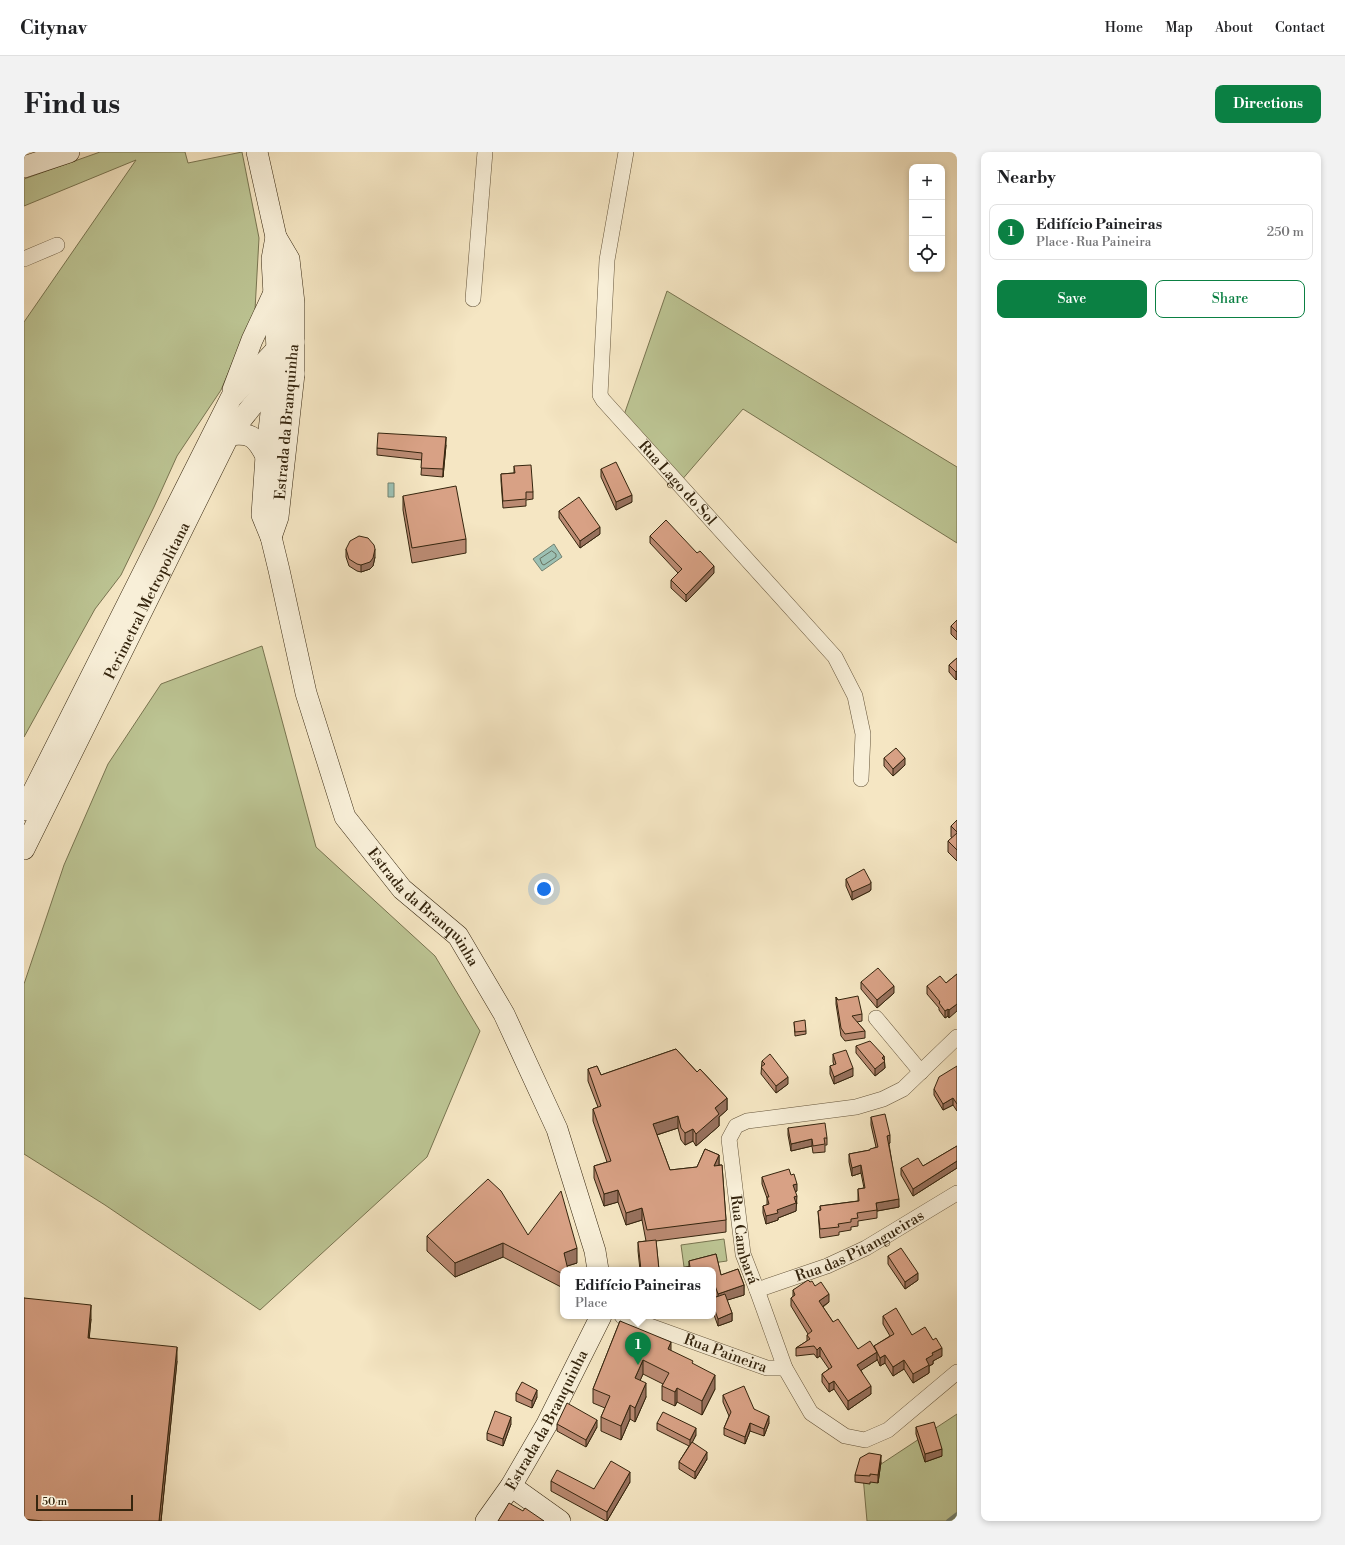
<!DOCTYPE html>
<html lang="en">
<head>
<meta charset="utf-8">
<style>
  body { margin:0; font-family:"Libre Bodoni",serif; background:#f2f2f2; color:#202124 }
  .controls { position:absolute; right:12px; top:12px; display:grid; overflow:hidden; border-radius:8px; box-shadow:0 2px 6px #0003 }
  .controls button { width:36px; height:36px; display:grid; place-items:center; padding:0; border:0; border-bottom:1px solid #e0e0e0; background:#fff; color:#202124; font:20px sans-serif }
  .scale { position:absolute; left:12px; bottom:10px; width:97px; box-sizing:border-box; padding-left:4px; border:2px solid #35250e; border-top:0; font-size:11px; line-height:14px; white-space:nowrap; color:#35250e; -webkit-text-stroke:3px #f8efd8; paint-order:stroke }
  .you { position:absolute; left:520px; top:737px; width:14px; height:14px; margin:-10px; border:3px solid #fff; border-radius:50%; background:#1a73e8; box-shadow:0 0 0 6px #1a73e833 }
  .badge { display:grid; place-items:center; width:26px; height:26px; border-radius:50%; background:#0b8043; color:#fff; font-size:13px; font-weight:700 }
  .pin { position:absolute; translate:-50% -33px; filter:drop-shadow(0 1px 2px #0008) }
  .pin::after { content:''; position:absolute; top:21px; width:14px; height:12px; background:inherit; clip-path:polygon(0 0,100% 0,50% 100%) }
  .popup { position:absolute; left:536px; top:1115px; width:156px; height:52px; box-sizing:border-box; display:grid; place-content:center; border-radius:8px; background:#fff; filter:drop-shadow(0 1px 3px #0005); font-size:13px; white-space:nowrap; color:#757577 }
  .popup b { font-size:15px; color:#202124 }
  .popup::after { content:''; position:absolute; left:50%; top:100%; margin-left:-8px; border:8px solid transparent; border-top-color:#fff }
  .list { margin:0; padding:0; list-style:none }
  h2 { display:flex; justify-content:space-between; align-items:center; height:52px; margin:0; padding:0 16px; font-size:17px }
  h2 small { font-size:13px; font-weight:400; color:#757577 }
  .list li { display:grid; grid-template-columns:26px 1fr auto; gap:12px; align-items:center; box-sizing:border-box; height:56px; margin:0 8px 8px; padding:0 8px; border:1px solid #e0e0e0; border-radius:8px }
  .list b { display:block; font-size:15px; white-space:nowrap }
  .list p { margin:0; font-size:13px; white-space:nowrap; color:#757577 }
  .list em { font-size:13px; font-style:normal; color:#757577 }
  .actions { display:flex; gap:8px; padding:12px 16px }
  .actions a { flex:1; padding:9px 0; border:1px solid #0b8043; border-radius:8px; text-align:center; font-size:14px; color:#0b8043 }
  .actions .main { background:#0b8043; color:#fff }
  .icon { flex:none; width:22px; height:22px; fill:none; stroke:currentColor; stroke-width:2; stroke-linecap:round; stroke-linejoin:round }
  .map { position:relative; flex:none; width:933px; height:1369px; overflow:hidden; border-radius:8px }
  header { display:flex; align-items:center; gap:24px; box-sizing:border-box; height:56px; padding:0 20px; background:#fff; border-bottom:1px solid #e0e0e0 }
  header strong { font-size:19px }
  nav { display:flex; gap:22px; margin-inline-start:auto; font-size:14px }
  .intro { display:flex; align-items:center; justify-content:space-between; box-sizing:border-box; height:96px; padding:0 24px }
  h1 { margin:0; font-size:28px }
  .button { padding:10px 18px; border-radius:8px; background:#0b8043; color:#fff; font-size:14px; font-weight:700 }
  main { display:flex; gap:24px; padding:0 24px }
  aside { flex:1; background:#fff; border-radius:8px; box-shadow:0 2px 6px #0003 }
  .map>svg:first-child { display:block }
  .green { fill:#bcc493; stroke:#787450 }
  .water { fill:#9cc0b3; stroke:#738271 }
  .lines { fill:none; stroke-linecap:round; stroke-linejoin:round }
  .shore { stroke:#687260; stroke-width:1 }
  .stream { stroke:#738271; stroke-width:4 }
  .street-casing { stroke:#65553b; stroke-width:16 }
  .secondary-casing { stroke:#35250e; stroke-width:22 }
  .street { stroke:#f8efd8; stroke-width:15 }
  .secondary { stroke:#f8efd8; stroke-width:21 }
  .wall { fill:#ba8a72; stroke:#35250e }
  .shaded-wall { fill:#97715d; stroke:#35250e }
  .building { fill:#d8a185; stroke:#35250e }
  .labels { text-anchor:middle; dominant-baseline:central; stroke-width:3; stroke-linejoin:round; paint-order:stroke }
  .street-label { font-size:15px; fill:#35250e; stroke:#f8efd8 }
</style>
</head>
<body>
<header>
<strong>Citynav</strong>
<nav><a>Home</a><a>Map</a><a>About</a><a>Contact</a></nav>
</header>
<div class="intro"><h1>Find us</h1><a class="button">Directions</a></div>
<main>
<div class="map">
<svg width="933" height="1369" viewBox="0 0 933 1369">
  <rect width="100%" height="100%" fill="#f5e6c3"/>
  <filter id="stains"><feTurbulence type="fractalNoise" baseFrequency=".005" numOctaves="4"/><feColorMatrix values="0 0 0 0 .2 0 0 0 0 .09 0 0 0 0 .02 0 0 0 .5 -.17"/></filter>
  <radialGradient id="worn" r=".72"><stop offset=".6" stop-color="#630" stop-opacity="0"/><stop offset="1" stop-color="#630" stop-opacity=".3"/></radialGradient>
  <path class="green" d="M76,0H161L164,11L218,0L235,86L231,158L197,238L153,304L130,355L97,423L71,457L0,585V170L112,8L0,54V27Z
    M643,139L933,315V391L719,257L656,330L600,263Z
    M238,494L292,695L411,804L456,879L403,1005L236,1158L81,1053L0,1002V832L40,713L84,612L137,532Z
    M700,1087L703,1109L660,1115L657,1093Z
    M933,1262V1369H843L839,1324Z"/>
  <path class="water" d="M364,331H370V345H364Z
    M530,392L538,405L518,419L509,407Z"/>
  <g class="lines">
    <path class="shore" d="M528,399L532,402V405L520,413L518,412L516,407Z"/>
    <path class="stream" d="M924,1369L933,1362"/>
    <defs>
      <g id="street">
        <path id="s1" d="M602,0L583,108L576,243L579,248L811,505L831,544L839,582L837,627"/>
        <path d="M0,107L33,93"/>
        <path d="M449,147L461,0"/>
        <path d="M852,866L897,920"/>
        <path id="s2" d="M933,885L879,937L859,947L832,955L723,969L712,974L705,987L719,1102L733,1138L761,1216L787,1261L821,1284L841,1288L864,1278L933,1220"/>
        <path id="s3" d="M733,1138L803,1114L842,1096L933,1041"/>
        <path id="s4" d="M598,1164L743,1216H761"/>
      </g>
      <g id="secondary">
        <path d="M233,0L252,85L265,107L270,151V222L254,365L247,385"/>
        <path d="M0,15L45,0"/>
        <path id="s5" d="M252,85L248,107L253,197L251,227L242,304L238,363L247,385L255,418L282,541L321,665L378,737L434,784L480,862L533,977L571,1099L574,1118"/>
        <path d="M209,238L228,188L249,143"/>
        <path d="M205,283C227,280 232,285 242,304"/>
        <path d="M0,658L207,246L253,197L270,190"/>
        <path id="s6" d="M0,697L205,283L228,254L251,227L270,222"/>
        <path d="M487,1334L536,1369"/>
        <path id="s7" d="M462,1369L487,1334L523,1272L577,1164"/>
      </g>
    </defs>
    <use href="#street" class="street-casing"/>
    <use href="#secondary" class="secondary-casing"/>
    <use href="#street" class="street"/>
    <use href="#secondary" class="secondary"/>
  </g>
  <path class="wall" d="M422,293L419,325L397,323L398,308L353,303V296Z
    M490,314L509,340V347L502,348V354L479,356L477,329V322L490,321Z
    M577,317L608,350L592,358L577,325Z
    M379,344L442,387V401L388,411L379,358Z
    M535,359L576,382L556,396L535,366Z
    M626,384L690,421L662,450L647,436V428L654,421L626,391Z
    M322,397L351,405L349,414L346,417L337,420L333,419L325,414L322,405Z
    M933,468V488L927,482V474Z
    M933,506V527L932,528L925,520V513Z
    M860,606L881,613L869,624L860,614Z
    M933,668V709L924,700V689L928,686L927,685V674Z
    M822,727L847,737L846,739L828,748L822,734Z
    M933,822L925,866L924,864L921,866L915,858V856L903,842V834L922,831Z
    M837,830L870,841L853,856L837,837Z
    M812,845L814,848L838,862V869L833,870L841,879V886L821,889L817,884L812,852Z
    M770,870L782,879V882L771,884Z
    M832,894L860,904L861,916L851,924L832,901Z
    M652,897L673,920L676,917L703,946V958L695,965V974L672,994L669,989L661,993L657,988L654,976L633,983L646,1018L673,1015L681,997L695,1003V1013H698L702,1068V1080L632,1089L635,1118L665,1115V1109L692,1102L697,1123L714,1117L720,1133V1143L703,1148L708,1161V1169L694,1174L689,1160V1146L692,1145L689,1137V1118H616L614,1099V1090L622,1089L618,1068L602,1073L594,1050L580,1054L570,1026V1014L583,1010L569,969V957L574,955L564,929V917L573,914L577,923Z
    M809,902L829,924L810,932L806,922V914L810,913L809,910Z
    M738,909L764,932L752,941L737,922Z
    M933,914V959L929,953L919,958L910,943V937Z
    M847,965L866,991L865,992L875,1055L853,1059V1066L834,1069V1074L827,1075V1078L815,1080V1083L796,1086L794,1059H796V1054L834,1049V1037L840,1036L837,1021L828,1024L825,1010V1002L846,998L852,995L847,973Z
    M764,976L803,986V993H801V1000L789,1001L788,994L767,999L764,983Z
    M933,994V1016L889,1044L877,1023V1016L899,1014Z
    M738,1025L773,1039L771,1040L773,1052H772V1059L754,1066V1068L742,1072L739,1061V1054L743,1053V1046L738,1032Z
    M504,1083L553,1111L543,1114L539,1118V1136L479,1105L431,1125L403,1099V1084Z
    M864,1104L894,1128L881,1137L864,1112Z
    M786,1130L791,1134L805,1150L799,1155L809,1170L834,1197L850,1196V1194L866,1184L859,1172V1164L888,1183L918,1204L909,1209V1212L905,1214V1221L889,1231L880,1217L869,1224L861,1211L856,1214L853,1207V1208L837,1218L847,1242L824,1258L810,1237L805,1240L798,1230V1222L805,1217L796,1204L793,1206L790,1202L772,1204V1196L783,1189V1183L784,1182L767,1154V1146L769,1144V1138Z
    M0,1146L67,1167L65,1186L153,1209L137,1369H0Z
    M596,1169L669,1212L691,1237L678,1263L653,1250L651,1254L638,1248V1234L639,1232L619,1222L616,1228L622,1245L611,1270L606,1267L597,1288L577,1279V1265L581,1256L569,1251V1237Z
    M492,1241L513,1245L508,1256L492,1249Z
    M699,1243L730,1257L745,1271L740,1284L726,1279L721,1292L700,1283V1276L705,1264L699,1250Z
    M633,1271L672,1283L668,1290L683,1307L671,1327L655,1317V1310L665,1294L633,1278Z
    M487,1272L479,1294L463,1288V1281Z
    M533,1272L573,1275L562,1295L533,1279Z
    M892,1275L918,1304L901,1310L892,1282Z
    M857,1310L854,1331L846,1330V1332L831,1330V1323Z
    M527,1329L570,1337L606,1330L583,1369H582L527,1339Z"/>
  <path class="shaded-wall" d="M422,285V293L419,325V317Z
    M608,343V350L592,358V350Z
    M576,375V382L556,396V389Z
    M351,397V405L349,414L346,417L337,420V413Z
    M690,414V421L662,450V443Z
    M933,519V527L932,528V520Z
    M881,606V613L869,624V617Z
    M847,730V737L846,739L828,748V740Z
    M870,834V841L853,856V848Z
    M933,852V859L925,866V858Z
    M924,857V864L921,866V859Z
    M860,904L861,916L851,924V917L858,906Z
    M829,916V924L810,932V925Z
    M764,925V932L752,941V934Z
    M703,946V958L695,965V974L672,994V982L691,956Z
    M929,946V953L919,958V952Z
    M654,964V976L629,984V972Z
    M669,977V989L661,993V981Z
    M866,983V991L863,992V984Z
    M788,987V994L767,999V992Z
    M695,1003V1015L690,1014Z
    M933,1009V1016L889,1044V1037Z
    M837,1013V1021L828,1024V1016Z
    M773,1032V1039L769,1040V1033Z
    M594,1038V1050L580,1054V1042Z
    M773,1044L772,1059L754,1066V1068L742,1072V1064L753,1058L770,1045Z
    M875,1047V1055L853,1059L852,1051Z
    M618,1056V1068L602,1073V1061Z
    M479,1091V1105L431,1125V1111Z
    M553,1096V1111L540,1115V1101Z
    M894,1121V1128L881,1137V1130Z
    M720,1133V1143L694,1151V1142Z
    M805,1142V1150L795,1157V1149Z
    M67,1153V1167L64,1200V1186Z
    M708,1161V1169L694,1174V1167Z
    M647,1190V1204L644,1197Z
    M153,1195V1209L137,1369H135Z
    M796,1195V1204L793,1206V1198Z
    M918,1196V1204L909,1209V1212L905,1214V1221L889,1231V1222L908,1201Z
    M853,1200V1208L833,1221V1213Z
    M861,1203V1211L856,1214V1206Z
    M619,1208V1222L611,1240V1226Z
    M880,1208V1217L869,1224V1215Z
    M691,1223V1237L678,1263V1249Z
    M810,1229V1237L805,1240V1232Z
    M622,1231V1245L611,1270V1256Z
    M847,1234V1242L824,1258V1249Z
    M653,1236V1250L651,1254V1240Z
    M513,1238V1245L508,1256V1249Z
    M606,1253V1267L597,1288V1274Z
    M745,1264V1271L740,1284V1277Z
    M487,1265V1272L479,1294V1287Z
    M573,1268V1275L562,1295V1288Z
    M726,1271V1279L721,1292V1285Z
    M672,1276V1283L666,1295V1288Z
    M918,1297V1304L901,1310V1302Z
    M683,1300V1307L671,1327V1320Z
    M857,1303V1310L854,1331V1323Z
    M606,1320V1330L583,1369V1360Z"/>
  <path class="building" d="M354,281L422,285L419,317L397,316L398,301L353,296Z
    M592,310L608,343L592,350L577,317Z
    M507,313L509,340H502V347L479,349L477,322L491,321L490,314Z
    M432,334L442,387L388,396L379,344Z
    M555,345L576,375L556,389L535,359Z
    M642,368L673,401L676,399L690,414L662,443L647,428L658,417L626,384Z
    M335,384L344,386L350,393L351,397L349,406L346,410L337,413L333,412L325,407L322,397L326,389Z
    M933,468V480L927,474Z
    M933,506V519L932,520L925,513Z
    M872,596L881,606L869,617L860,606Z
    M933,668V680L927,674Z
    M933,681V698L924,689Z
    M840,717L847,730L846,732L828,740L822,727Z
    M854,816L870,834L853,848L837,830Z
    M933,822V852L925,858L924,857L921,859L915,851L916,850L903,834L916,824L922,831Z
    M834,844L838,862L828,864L841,879L821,882L817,876L812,845L814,848Z
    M781,868L782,879L771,880L770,870Z
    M846,889L860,904L858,906L861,909L851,917L832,894Z
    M652,897L673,920L676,917L703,946L691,956L695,962L672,982L669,977L661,981L657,976L654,964L629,972L646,1018L673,1015L681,997L695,1003L690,1014L698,1013L702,1068L623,1078L618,1056L602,1061L594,1038L580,1042L570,1014L587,1009L569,957L577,954L564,917L573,914L577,923Z
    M822,898L829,916L810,925L806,914L812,912L809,902Z
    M746,902L764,925L752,934L737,915L741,912L738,909Z
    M933,914V952L929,946L919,952L910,937L915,925Z
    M861,962L866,983L863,984L875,1047L852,1051L853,1058L833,1061L834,1066L827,1067V1070L814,1072L815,1075L796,1077L794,1059L797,1058L796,1054L835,1049L834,1037L841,1036L837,1013L828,1016L825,1002L846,998V997L854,995L847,965Z
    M801,971L803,986H800L801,992L789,994L788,987L767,992L764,976Z
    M933,994V1009L889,1037L877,1016L894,1006L899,1014Z
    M765,1017L767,1023L770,1022L773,1032L769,1033L773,1044L770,1045L772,1051L753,1058L754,1061L742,1064L739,1054L745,1052L743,1045H745L738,1025Z
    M464,1027L477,1039L504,1083L537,1039L553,1096L540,1101L544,1118H539V1122L479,1091L431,1111L403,1084Z
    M632,1088L635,1118L666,1115L665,1109L692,1102L697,1123L714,1117L720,1133L694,1142L689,1128V1118H617L614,1090Z
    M877,1096L894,1121L881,1130L864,1104Z
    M784,1128L786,1130L788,1129L791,1134L797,1130L805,1142L795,1149L809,1170L814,1167L834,1197L846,1189L853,1200L833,1213L847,1234L824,1249L810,1229L805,1232L798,1222L808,1215L796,1195L793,1198L790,1194L772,1196L786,1187L783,1183L788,1179L767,1146L771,1143L769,1138Z
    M701,1142L708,1161L694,1167L689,1153V1146Z
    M0,1146L67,1153L64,1186L153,1195L135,1369H19L0,1367Z
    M872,1156L888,1183L901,1175L909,1188L912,1186L918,1196L908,1201L909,1203L902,1207L905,1213L889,1222L880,1208L869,1215L861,1203L856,1206L850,1194L870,1182L859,1164Z
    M596,1169L647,1190L644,1197L669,1209L668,1211L691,1223L678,1249L653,1236L651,1240L638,1234L645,1221L619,1208L611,1226L622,1231L611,1256L606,1253L597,1274L577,1265L586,1244L569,1237Z
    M498,1230L513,1238L508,1249L492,1241Z
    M720,1234L730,1257L745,1264L740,1277L726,1271L721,1285L700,1276L707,1260L699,1243Z
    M543,1251L573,1268L562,1288L533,1272Z
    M471,1259L487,1265L479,1287L463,1281Z
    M639,1260L672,1276L666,1288L633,1271Z
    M910,1270L918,1297L901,1302L892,1275Z
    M668,1290L683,1300L671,1320L655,1310Z
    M845,1301L857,1303L854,1323L846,1322V1324L831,1323L836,1306Z
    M587,1309L606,1320L583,1360L527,1329L533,1318L570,1337Z
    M485,1351L499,1359L501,1356L520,1369H474Z"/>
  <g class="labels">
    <g class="street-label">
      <text transform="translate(263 270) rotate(-85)">Estrada da Branquinha</text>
      <text stroke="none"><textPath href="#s1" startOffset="362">Rua Lago do Sol</textPath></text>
      <text stroke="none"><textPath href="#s6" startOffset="277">Perimetral Metropolitana</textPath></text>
      <text stroke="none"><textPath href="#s5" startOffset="713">Estrada da Branquinha</textPath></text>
      <text stroke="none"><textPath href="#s2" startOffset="364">Rua Cambará</textPath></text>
      <text stroke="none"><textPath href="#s3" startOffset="112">Rua das Pitangueiras</textPath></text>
      <text stroke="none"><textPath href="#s4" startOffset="110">Rua Paineira</textPath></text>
      <text stroke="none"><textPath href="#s7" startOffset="118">Estrada da Branquinha</textPath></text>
    </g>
  </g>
  <rect width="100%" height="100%" filter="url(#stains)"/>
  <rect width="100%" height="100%" fill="url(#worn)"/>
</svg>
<div class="controls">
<button>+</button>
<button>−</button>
<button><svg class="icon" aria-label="locate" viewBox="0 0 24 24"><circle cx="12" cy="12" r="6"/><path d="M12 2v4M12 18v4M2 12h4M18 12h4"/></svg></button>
</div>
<div class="scale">50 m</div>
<div class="you"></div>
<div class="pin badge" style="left:614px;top:1213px">1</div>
<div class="popup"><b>Edifício Paineiras</b>Place</div>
</div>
<aside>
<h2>Nearby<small></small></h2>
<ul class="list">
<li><span class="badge">1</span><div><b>Edifício Paineiras</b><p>Place · Rua Paineira</p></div><em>250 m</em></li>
</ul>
<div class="actions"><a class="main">Save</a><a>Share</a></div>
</aside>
</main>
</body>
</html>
